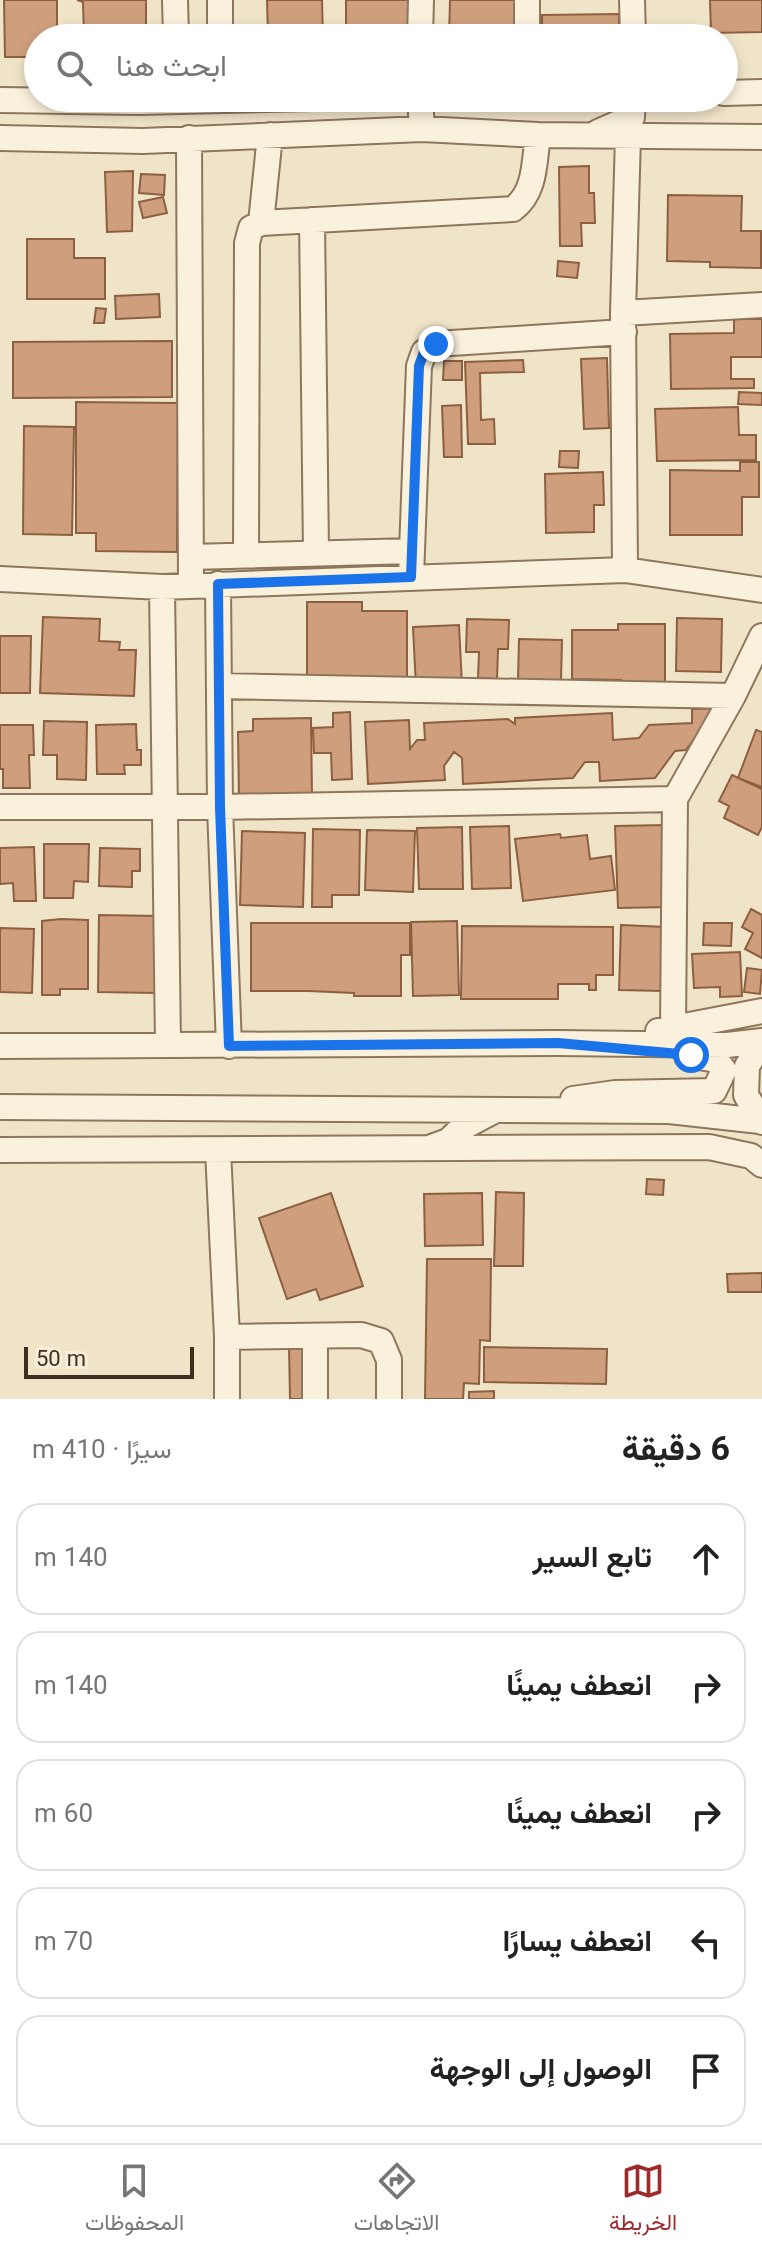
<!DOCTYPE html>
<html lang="ar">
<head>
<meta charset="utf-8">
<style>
  body { margin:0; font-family:Georgia,Vazirmatn,serif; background:#f2f2f2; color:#222; direction:rtl }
  .scale { position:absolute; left:24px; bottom:20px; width:170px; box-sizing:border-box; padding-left:8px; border:4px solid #3d2e20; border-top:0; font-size:22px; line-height:28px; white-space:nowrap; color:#3d2e20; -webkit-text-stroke:6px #f7eed8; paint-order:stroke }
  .stop { position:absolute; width:24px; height:24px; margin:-18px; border:6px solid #1a73e8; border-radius:50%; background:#fff }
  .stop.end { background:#1a73e8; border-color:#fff; box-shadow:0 2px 8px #0008 }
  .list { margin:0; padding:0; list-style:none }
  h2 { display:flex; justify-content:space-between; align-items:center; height:104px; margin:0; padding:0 32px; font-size:34px }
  h2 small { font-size:26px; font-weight:400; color:#767676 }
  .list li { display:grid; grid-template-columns:52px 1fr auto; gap:24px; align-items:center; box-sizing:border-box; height:112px; margin:0 16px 16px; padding:0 16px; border:2px solid #e0e0e0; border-radius:24px }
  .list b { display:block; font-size:30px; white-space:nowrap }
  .list em { font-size:26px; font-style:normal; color:#767676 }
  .icon { flex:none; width:44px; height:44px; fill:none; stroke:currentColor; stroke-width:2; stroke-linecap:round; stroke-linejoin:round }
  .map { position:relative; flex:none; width:762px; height:1399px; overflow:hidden; direction:ltr }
  .search { position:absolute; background:#fff; box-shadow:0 4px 12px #0003; left:24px; right:24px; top:24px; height:88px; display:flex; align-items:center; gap:20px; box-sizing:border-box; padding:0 28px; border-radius:44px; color:#767676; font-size:30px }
  .sheet { height:744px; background:#fff }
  nav { display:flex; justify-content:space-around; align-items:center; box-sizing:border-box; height:112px; border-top:2px solid #e0e0e0; background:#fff; font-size:22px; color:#767676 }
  nav a { display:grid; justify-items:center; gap:4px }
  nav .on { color:#9e2a2b }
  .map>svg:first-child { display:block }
  .building { fill:#cf9f7d; stroke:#8d5f41; stroke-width:2 }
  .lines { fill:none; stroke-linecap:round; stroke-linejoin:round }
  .minor-casing { stroke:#8d765c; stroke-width:28 }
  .minor { stroke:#faf1dc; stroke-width:24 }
  .route { stroke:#1a73e8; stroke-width:10 }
</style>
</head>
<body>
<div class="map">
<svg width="762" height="1399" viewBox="0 0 762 1399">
  <rect width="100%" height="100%" fill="#f0e4c8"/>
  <path class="building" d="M4,0H57V38H38V57H5Z
    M77,0H146V38H84L83,2Z
    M267,0H322L323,38H268Z
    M346,0H414V38H346Z
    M450,0H520L519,38H449Z
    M710,0H762V32L711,33Z
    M619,14V38H542V15Z
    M589,166V193H594L595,223H581L582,246H560L559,167Z
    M133,171L132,231L107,232L105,172Z
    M141,174L165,175L164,195L139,193Z
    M668,195L742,196L741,231H761V268L710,267V262L667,261Z
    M163,197L167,213L143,218L139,202Z
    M27,239H74V258H105V299H27Z
    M558,261L579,263L577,278L557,276Z
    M159,294L160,317L116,319L115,296Z
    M96,308L106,309L104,323H94Z
    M734,319H762V357H731V379H754V388L671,389L670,334L734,333Z
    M172,341V397L13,398V342Z
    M607,358L609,428L584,429L581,359Z
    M523,360L524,372L480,373L481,420L494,419L495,444H468L465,362Z
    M444,361H462V380H443Z
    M739,392L762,393V405L738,404Z
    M76,402L178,403L177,552L96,551V533H76Z
    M461,405L462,457H444L442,406Z
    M738,407L739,435H756V460L657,461L655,409Z
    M24,426L74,427L72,535L23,534Z
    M560,451H579L578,468L559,467Z
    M740,462H759V497H742V535H670V470L740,471Z
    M603,472L604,505H594V532L546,533L545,474Z
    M307,602H362V611H407V684H307Z
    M43,617L100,619L99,641L120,642L119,650H136L134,696L40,693Z
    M677,618L722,619L721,672L676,671Z
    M467,619L509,620L508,649H498L497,679L478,678L479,652H466Z
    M618,624H665V685H621V680L572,679V630H618Z
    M459,625L462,685L416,687L413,627Z
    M0,636H31L30,693H0Z
    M519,639L562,640L561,681L518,680Z
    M717,708L686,750L675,751L655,778L600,781L599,762H585L573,778L463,784L462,758L454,752L444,766L445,780L368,784L365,722L409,720L410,749L417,740H425L424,723L508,719L515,724V718L612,713L613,740L639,738L649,725L692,723V709Z
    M350,712L352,779L332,780L331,753H314L313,728L333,727V713Z
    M311,718L312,797L239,798L238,732L253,731V719Z
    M44,721L87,722L86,780L57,779V755H43Z
    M136,724L137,750H141V765H124L125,774H97L96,725Z
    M0,725H33L34,755H29L30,788H3V769H0Z
    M756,730L762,732V787L738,778Z
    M732,775L762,789V827L758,835L724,818L729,806L719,801Z
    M665,825L668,907L618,908L615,826Z
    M509,826L511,888L472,889L470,827Z
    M462,827L463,889H419L417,828Z
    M313,829L360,830L359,895H332V907H312Z
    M367,830L415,831L413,892L365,890Z
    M242,831L305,833L303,907L240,905Z
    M560,834L561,838L587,835L590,859L611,856L615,890L523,901L515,839Z
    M44,844H89L88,882L74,881L73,898H44Z
    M34,847L36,901H14L13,883L0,884V848Z
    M100,848L140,849V871H132V887L99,886Z
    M751,909L762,915V958L745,949L753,933L742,927Z
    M99,915L158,916L156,993L98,992Z
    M61,919L88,920V989H60V995H42V921Z
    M457,921L459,995L413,996L411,922Z
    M251,923H410V955H401V996H354V993L308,991H251Z
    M704,923H732L731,946L703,945Z
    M621,925L665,927L663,991L619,990Z
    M462,926L613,927V975H596V990H589V984H558V999H461Z
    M0,928L34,929L32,993L0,992Z
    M740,952L742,996L720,997V987L694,988L692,954Z
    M747,968L762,970L760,994L744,992Z
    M647,1179L664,1180L663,1195L646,1194Z
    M496,1192L524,1193L523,1266H494Z
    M331,1193L363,1286L320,1300L316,1289L287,1299L259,1218Z
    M482,1193L483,1245L425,1246L424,1194Z
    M427,1259H491L490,1341L480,1340L479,1384L464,1383L463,1399H425Z
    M762,1273V1292H728L727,1274Z
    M309,1344L310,1399H290L289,1345Z
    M484,1347L607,1349L606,1384L484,1382Z
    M494,1391V1399H469V1392Z"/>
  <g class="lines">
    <defs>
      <path id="minor" d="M175,0L176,38
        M220,0V38
        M527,0V38
        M632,0L633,38
        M420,38L421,0
        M724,93L762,92
        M420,98L422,129
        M0,100L138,102L314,98
        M598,132L632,117L633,98
        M0,138L143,141L422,129L538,135L762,137
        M189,138L191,586
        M312,220L316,553
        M261,223L270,135
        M623,313L762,305
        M246,555L247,243L251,228L261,223L513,209C536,192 534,162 538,135
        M191,557L412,551
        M625,570L623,313L628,136
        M411,577L419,366L424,352L436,344L624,332
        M0,579L162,587L625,570L762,590
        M218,584L220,807L229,1046
        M162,587L168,1045
        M219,686L733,696
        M0,807H220L675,799L733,696L762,636
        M673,1029L675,799
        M658,1031L762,1011
        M762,1042L747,1066L746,1095L762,1122
        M0,1046L558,1043L727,1045L762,1041
        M573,1099L615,1093L714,1091L724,1070L716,1060L688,1055
        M0,1107L669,1111L760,1121
        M429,1148L448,1141L462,1128L494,1111
        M0,1150L709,1147L751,1156L762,1165
        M218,1150L227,1337V1399
        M315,1336V1399
        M227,1337L361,1335L381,1341L389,1360V1399"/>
    </defs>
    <use href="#minor" class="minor-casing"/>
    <use href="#minor" class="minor"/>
  </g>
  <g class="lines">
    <path class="route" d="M436,344L424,352L419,366L411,577L218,584L220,807L229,1046L558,1043L691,1055"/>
  </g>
</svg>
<div class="scale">50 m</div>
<div class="stop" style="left:691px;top:1055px"></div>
<div class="stop end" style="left:436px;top:344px"></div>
<div class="search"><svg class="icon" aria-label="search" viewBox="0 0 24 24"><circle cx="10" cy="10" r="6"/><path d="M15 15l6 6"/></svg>ابحث هنا</div>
</div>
<section class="sheet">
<h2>6 دقيقة<small>سيرًا · 410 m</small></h2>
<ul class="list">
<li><svg class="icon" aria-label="ahead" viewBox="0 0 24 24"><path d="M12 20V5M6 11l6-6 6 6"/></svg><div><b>تابع السير</b></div><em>140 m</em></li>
<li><svg class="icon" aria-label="right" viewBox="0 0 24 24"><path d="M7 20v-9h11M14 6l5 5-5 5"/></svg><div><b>انعطف يمينًا</b></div><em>140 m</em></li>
<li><svg class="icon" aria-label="right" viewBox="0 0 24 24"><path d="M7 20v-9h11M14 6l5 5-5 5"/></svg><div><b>انعطف يمينًا</b></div><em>60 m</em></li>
<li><svg class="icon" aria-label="left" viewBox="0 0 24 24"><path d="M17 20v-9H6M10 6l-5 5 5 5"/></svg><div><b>انعطف يسارًا</b></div><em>70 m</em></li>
<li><svg class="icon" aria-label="arrive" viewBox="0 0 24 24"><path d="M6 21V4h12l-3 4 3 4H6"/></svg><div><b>الوصول إلى الوجهة</b></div></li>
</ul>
</section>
<nav>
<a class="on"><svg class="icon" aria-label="map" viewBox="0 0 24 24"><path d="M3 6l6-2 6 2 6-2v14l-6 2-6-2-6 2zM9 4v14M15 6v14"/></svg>الخريطة</a>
<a><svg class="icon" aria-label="directions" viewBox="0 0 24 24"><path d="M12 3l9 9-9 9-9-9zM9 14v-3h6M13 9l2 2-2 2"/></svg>الاتجاهات</a>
<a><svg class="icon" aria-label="saved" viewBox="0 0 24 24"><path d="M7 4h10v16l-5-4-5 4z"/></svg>المحفوظات</a>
</nav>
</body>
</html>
